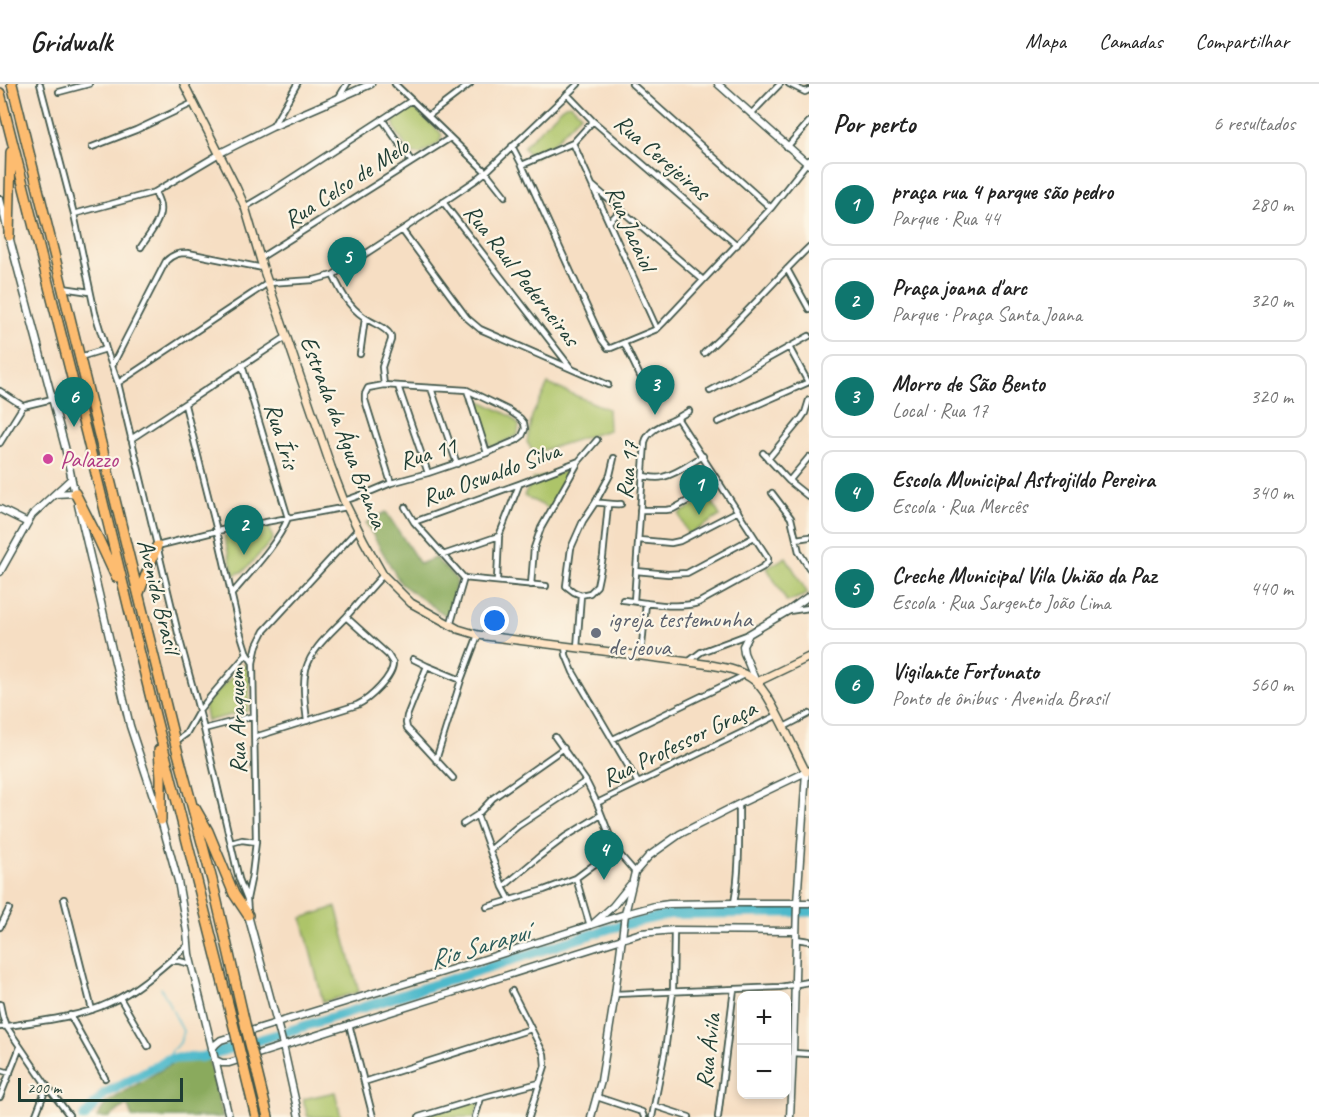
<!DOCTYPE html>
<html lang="pt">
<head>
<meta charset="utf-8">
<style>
  body { margin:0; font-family:Caveat,sans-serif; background:#f6f6f6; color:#222 }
  .controls { position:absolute; right:18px; bottom:18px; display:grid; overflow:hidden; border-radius:12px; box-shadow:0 3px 9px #0003 }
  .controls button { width:54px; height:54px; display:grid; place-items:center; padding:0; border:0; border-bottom:2px solid #e0e0e0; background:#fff; color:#222; font:30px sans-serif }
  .scale { position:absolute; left:18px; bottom:15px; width:165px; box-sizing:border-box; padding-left:6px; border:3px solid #1f3d34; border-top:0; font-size:16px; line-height:21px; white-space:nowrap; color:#1f3d34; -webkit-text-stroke:4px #fcf5e5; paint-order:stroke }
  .you { position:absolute; left:495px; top:537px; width:21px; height:21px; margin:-15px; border:4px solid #fff; border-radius:50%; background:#1a73e8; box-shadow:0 0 0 9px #1a73e833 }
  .badge { display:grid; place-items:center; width:39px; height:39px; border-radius:50%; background:#0f766e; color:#fff; font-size:20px; font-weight:700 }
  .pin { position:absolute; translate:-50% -50px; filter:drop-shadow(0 2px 3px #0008) }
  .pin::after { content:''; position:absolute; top:32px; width:21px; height:18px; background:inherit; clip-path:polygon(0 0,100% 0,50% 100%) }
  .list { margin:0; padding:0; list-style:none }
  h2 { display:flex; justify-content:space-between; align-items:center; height:78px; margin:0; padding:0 24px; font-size:26px }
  h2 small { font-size:20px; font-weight:400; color:#767676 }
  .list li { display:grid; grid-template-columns:39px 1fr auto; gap:18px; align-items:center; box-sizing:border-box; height:84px; margin:0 12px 12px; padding:0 12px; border:2px solid #e0e0e0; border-radius:12px }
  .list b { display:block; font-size:22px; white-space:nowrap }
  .list p { margin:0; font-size:20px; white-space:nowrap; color:#767676 }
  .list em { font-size:20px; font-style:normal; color:#767676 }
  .map { position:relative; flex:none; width:809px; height:1033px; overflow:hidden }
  header { display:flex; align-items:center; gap:36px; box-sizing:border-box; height:84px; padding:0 30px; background:#fff; border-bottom:2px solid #e0e0e0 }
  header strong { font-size:28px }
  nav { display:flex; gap:33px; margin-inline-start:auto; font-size:21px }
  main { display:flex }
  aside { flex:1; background:#fff }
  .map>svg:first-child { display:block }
  .green { fill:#adc469; stroke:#66804e; stroke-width:1.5 }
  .forest { fill:#8aaa5d; stroke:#547448; stroke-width:1.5 }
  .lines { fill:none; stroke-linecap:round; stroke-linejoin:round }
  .stream { stroke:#4eb9cb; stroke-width:1.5 }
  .river { stroke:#4eb9cb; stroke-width:10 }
  .minor-casing { stroke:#3f5549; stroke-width:8 }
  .tertiary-casing { stroke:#3f5549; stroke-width:9 }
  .secondary-casing { stroke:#3f5549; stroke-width:10 }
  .motorway-casing { stroke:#3f5549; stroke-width:12 }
  .minor { stroke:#fff; stroke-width:4.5 }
  .tertiary { stroke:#fff; stroke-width:6 }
  .secondary { stroke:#fee4c5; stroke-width:7 }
  .motorway { stroke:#fdbc6f; stroke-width:9 }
  .motorway-bridge-casing { stroke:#3f5549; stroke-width:12; stroke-linecap:butt }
  .motorway-bridge { stroke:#fdbc6f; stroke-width:9 }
  .hotel-dot { fill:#d1479c; stroke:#fcf5e5; stroke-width:2 }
  .worship-dot { fill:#6b7280; stroke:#fcf5e5; stroke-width:2 }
  .labels { text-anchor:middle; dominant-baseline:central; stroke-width:4.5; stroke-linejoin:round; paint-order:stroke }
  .street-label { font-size:24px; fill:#1f3d34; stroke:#fcf5e5 }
  .hotel-label { font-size:24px; fill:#b23c85; stroke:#fcf5e5; text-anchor:start }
  .worship-label { font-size:24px; fill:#5b616d; stroke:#fcf5e5; text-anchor:start }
  .water-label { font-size:26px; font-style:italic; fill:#2b5c5a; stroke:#fcf5e5 }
</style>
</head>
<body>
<header>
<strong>Gridwalk</strong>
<nav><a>Mapa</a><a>Camadas</a><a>Compartilhar</a></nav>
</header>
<main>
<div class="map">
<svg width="809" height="1033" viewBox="0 0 809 1033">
  <rect width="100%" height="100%" fill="#fcf5e5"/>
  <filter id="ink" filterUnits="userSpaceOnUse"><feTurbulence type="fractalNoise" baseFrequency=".0167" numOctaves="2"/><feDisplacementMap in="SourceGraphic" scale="12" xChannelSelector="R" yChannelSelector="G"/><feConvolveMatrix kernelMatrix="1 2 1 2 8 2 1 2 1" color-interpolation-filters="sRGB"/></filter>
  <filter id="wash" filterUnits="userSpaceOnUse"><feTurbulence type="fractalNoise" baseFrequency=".008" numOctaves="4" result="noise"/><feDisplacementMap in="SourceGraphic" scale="24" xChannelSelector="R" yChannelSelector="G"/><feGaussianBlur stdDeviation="1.35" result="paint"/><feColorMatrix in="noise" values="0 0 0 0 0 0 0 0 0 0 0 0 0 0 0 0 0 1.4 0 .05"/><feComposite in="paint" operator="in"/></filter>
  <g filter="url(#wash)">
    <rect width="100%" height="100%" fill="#f6dec3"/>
    <path class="green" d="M571,20L581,30L551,61L533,75L523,63L565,21Z
      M407,24H414L439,47L442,51L439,59L420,71L411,69C406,62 389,42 395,34C397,30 404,27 407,24Z
      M548,300L608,325L609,346L534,369L527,358L532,332Z
      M475,314L511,332L519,341L518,351L491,364Z
      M570,386L550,425L524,412L533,395Z
      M709,412L720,432L688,451L679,430Z
      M269,442L273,455L244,487L234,491L224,452Z
      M786,473L808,510L787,518L767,484Z
      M246,579L250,597L248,627L207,637L204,621Z
      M336,823L359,908L323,918L302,834Z
      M335,1008L341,1033H308L303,1015Z
      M481,1014L475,1033H419Z"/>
    <path class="forest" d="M386,428L420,480L435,474L457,496L448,533L401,500L366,439Z
      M208,974L223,1033H132L127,1020L110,1033H97L106,1019L176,977L203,976Z"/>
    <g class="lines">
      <path class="stream" d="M161,904L183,947L180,959L172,966L169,975"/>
      <path class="river" d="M84,1033L104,1010L169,975L202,973L286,948L611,844L670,830L809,828"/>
    </g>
  </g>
  <g filter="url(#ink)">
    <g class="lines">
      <defs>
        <path id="minor" d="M40,0L74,130L95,229L106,265L118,299L178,549L204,645L239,795L247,815
          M395,0L486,88L505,112
          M632,0L771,124
          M789,0L805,8L809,6
          M59,8L89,0
          M567,10L593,37L737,161
          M339,13L347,0
          M751,30L780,0
          M428,32L470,0
          M382,35L412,78
          M273,42L297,0
          M573,59L657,245
          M512,62L522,81L602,256L608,264H611L657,245L663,239L771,124L809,76
          M92,63L136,46L193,19
          M787,63L809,38
          M522,81L573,59L593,37
          M593,102L703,196
          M443,118L571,284
          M245,123L267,110L412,16
          M74,130L155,108L219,70
          M609,138L621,126
          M402,146L467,234L480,245L608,301
          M141,163C148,152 162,136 160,123C160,118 157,113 155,108
          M260,174L450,54
          M787,185L809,225
          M333,191C341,208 348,222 364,233C373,240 385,242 391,252V256L382,283L384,301
          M63,204L90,208
          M624,259L643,298
          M789,263L808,298
          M704,269C741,236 773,198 809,163
          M360,270L365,234
          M80,273L106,265
          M112,282L166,177C173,170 179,169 188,169L263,184
          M118,299L268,199L314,196L333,191L402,146L476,96L486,88L578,0
          M398,302L428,389
          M431,304L457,380
          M467,306L487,369
          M0,307L23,322L52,315
          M710,307L809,252
          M185,321L217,447L240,548L247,570L253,579
          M677,334L689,327
          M718,338L809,298
          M131,355L286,253
          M0,359L23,322
          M763,369L789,397L809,413
          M768,375L801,335L805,329L809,316
          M643,392C650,393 656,395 663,393C677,390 691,379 703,372
          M789,397L809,373
          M772,409L791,434L799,468L809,484
          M344,417L372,407L391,399L428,389L487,369L517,356L522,352L525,345L524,339L520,334L508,326L467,306L384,301L368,304L365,310V316L391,399
          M595,419L610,391L614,374
          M405,423L414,438L464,494L546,502
          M640,426H666L673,425L720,399
          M414,438L519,400L579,377
          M796,455L809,453
          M639,456L671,459L680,457L738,427
          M157,462L217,447L347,423
          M443,471L499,452
          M636,487L668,490L687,489L754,453
          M497,496L499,452L519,401
          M531,501L534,464L541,444L579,377L597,356
          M231,511C250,488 277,461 288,434L242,281
          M581,511L590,509L597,502L603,473L608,421
          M623,516C648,519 674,525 698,519L763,483L768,478V474L677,334C666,340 649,344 645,358L634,517
          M789,527L809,524
          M450,542L464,494
          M565,562L566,571L573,588L638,699
          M577,564L581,511L574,508L566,502L571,464L583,437L595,419C603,418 612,421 621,420
          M641,572L646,519
          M413,575L427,582L407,632L406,639L407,644L453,694
          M688,578L701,568L749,550
          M427,582L461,596
          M307,637C305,619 302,602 306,585C312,564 331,549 346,533C358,519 370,505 383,491
          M784,643L809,630
          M204,645L254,632
          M255,653L357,621C370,615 393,593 393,579L388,571L346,533
          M555,653L586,697L597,719L615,765L635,788
          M613,655L745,591
          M175,658L186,650L199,627L211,612L247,570
          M436,676L461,596L478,551
          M597,719L778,631
          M477,731L503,803L510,816
          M463,740L477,731L493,714L564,664
          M231,759L242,756L256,758
          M490,766L518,742L586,697
          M576,794L590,842
          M503,803L540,772L565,753L601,731
          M64,815L92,926
          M734,819C740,787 739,753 739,720
          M487,823L544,806L576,794L615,765
          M248,828L247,815L252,791L256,758L253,579L257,561L264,547L358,445
          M0,843L9,825
          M796,855L809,857
          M170,877H179L191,880
          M512,907L544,970L545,982L529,1033
          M615,910L780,903L809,898
          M120,914L148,962
          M0,920L3,934L6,942L47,1002L69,1031
          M70,931L105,994
          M349,940L373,1033
          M0,943C34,938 78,934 109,919C137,907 165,881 188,861
          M793,969L809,970
          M0,986L10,989
          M364,998L531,945
          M0,1013L20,963
          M597,1013L642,1028L644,1033
          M655,1022L689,1033
          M35,1033L47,1002
          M419,1033L481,1014L539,999
          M475,1033L481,1014
          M652,1033L665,967L673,908L674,846
          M718,1033L734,905"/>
        <path id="tertiary" d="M718,0L809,81
          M220,69L272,43L371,0
          M0,115L9,152L65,363L75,411
          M55,410L75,409
          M78,421L130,642L161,736L178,797L187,848L189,870L229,1033
          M0,425L26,438
          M0,488L32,431L71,395
          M756,598L744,569L743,562L749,550L788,527L809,512
          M248,831L282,957L299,1033
          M594,839L613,822L630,801
          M212,965L216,960L221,956L482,876L625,830L655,822L669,820L734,819H809
          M215,976L222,979H229L641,849L674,846L796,847
          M591,1033L601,997L615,910L625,830L635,788L649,772L680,750L739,720L806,688L797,819L793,969L790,1033"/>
        <path id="secondary" d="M184,0L236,103L245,123L263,184L331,383L344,417L364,457L383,491L411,519L458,545L478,551L697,579C716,582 739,584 755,597C760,601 763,607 767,612C782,637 793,663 806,688L809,687
          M757,598L809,573"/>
        <path id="motorway" d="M12,0L175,658L212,796L246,944
          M0,9L86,349L155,631L235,947
          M9,152L11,68
          M75,409L98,454L116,493
          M139,509L157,462
          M159,666L161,694V736
          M195,724L208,747L234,810L248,831
          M255,980L268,1033
          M244,984L256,1033"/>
      </defs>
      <use href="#minor" class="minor-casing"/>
      <use href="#tertiary" class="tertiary-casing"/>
      <use href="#secondary" class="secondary-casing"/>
      <use href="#motorway" class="motorway-casing"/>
      <use href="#minor" class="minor"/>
      <use href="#tertiary" class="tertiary"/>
      <use href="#secondary" class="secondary"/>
      <use href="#motorway" class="motorway"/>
      <defs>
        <path id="motorway-bridge" d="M246,944L255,980
          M235,947L244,984"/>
      </defs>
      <use href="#motorway-bridge" class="motorway-bridge-casing"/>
      <use href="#motorway-bridge" class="motorway-bridge"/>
    </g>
  </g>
  <circle class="hotel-dot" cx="48" cy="375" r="6"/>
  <circle class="worship-dot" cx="596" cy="549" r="6"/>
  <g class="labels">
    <g class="street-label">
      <text transform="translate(662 73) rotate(41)">Rua Cerejeiras</text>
      <text transform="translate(346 99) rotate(-33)">Rua Celso de Melo</text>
      <text transform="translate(631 144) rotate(66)">Rua Jacaiol</text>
      <text transform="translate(522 191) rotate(52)">Rua Raul Pederneiras</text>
      <text transform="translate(344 348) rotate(69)">Estrada da Água Branca</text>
      <text transform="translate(282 352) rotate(73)">Rua Íris</text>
      <text transform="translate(428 369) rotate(-17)">Rua 11</text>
      <text transform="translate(627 386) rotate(-83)">Rua 17</text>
      <text transform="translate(491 390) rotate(-20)">Rua Oswaldo Silva</text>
      <text transform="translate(159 512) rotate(76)">Avenida Brasil</text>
      <text transform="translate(237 637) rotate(-91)">Rua Araquem</text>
      <text transform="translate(679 659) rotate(-26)">Rua Professor Graça</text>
      <text transform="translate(708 967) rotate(-83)">Rua Ávila</text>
    </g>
    <g class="hotel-label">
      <text x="60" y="375">Palazzo</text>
    </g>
    <g class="worship-label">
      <text x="608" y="535">igreja testemunha<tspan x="608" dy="28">de jeova</tspan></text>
    </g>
    <g class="water-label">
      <text transform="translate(479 862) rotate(-17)">Rio Sarapuí</text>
    </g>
  </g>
</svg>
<div class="controls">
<button>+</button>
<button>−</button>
</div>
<div class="scale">200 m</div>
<div class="you"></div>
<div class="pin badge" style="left:699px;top:431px">1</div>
<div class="pin badge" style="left:244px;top:471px">2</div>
<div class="pin badge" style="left:655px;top:331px">3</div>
<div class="pin badge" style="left:604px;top:796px">4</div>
<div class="pin badge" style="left:347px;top:203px">5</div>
<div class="pin badge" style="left:74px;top:343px">6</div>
</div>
<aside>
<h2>Por perto<small>6 resultados</small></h2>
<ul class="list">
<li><span class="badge">1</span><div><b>praça rua 4 parque são pedro</b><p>Parque · Rua 44</p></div><em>280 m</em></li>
<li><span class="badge">2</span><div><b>Praça joana d'arc</b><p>Parque · Praça Santa Joana</p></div><em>320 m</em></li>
<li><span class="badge">3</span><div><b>Morro de São Bento</b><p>Local · Rua 17</p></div><em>320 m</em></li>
<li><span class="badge">4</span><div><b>Escola Municipal Astrojildo Pereira</b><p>Escola · Rua Mercês</p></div><em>340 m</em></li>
<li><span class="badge">5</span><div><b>Creche Municipal Vila União da Paz</b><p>Escola · Rua Sargento João Lima</p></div><em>440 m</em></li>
<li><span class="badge">6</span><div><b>Vigilante Fortunato</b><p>Ponto de ônibus · Avenida Brasil</p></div><em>560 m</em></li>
</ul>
</aside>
</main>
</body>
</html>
